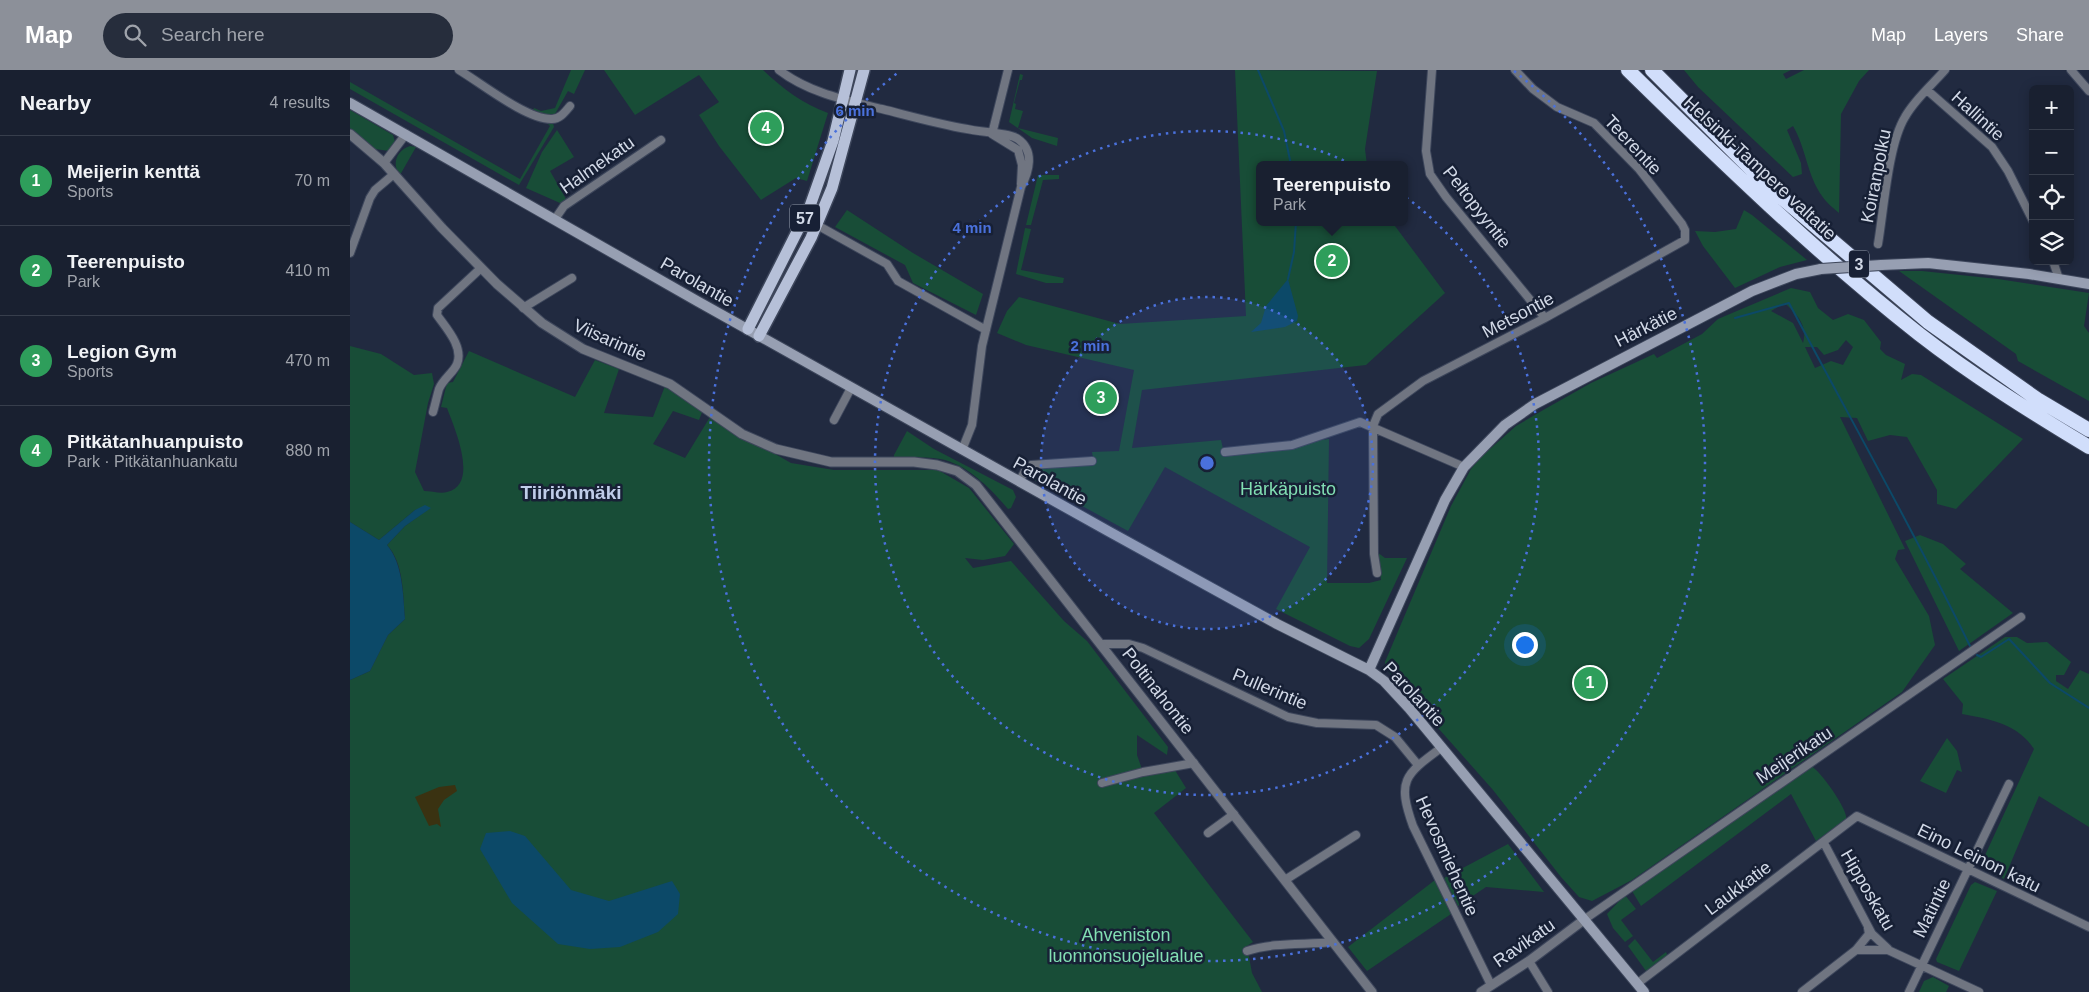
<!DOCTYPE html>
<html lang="en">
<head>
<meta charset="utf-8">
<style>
  body { margin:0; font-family:Helvetica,sans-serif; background:#262d3c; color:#f1f3f6 }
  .controls { position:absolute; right:15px; top:15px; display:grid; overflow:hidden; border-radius:8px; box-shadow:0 2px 12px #0003 }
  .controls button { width:45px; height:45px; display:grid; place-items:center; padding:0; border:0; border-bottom:1px solid #373e4c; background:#192030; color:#f1f3f6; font:25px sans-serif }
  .you { position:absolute; left:1174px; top:574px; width:18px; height:18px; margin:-12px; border:4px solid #fff; border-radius:50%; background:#1a73e8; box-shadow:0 0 0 8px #1a73e833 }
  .badge { display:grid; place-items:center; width:32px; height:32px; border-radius:50%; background:#8c9099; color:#fff; font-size:16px; font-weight:700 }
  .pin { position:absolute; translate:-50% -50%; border:2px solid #fff; box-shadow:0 1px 5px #0006 }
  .popup { position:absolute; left:906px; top:91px; width:152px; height:65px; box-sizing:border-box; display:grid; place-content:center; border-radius:8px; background:#192030; filter:drop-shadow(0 1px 4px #0005); font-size:16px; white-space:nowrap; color:#9fa3ab }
  .popup b { font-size:19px; color:#f1f3f6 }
  .popup::after { content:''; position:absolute; left:50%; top:100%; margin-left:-10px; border:10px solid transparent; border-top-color:#192030 }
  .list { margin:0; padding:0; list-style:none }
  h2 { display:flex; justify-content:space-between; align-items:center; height:65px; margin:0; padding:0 20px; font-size:21px }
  h2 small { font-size:16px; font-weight:400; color:#9fa3ab }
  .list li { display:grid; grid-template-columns:32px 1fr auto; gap:15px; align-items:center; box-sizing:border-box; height:90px; padding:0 20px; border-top:1px solid #373e4c }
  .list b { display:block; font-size:19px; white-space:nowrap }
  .list p { margin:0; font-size:16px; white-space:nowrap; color:#9fa3ab }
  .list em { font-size:16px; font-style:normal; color:#9fa3ab }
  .icon { flex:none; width:28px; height:28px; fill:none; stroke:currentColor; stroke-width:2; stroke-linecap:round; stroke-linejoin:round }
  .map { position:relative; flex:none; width:1739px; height:922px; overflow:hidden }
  header { display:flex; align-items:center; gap:30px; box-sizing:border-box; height:70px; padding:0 25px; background:#8c9099; color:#fff }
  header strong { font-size:24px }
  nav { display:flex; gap:28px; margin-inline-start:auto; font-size:18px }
  .search { width:350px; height:45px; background:#262d3c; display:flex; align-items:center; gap:12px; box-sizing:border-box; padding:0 18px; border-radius:28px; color:#9fa3ab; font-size:19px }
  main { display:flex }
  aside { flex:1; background:#192030 }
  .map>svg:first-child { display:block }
  .green { fill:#184d37; fill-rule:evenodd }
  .sand { fill:#3a3211 }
  .water { fill:#0c4968 }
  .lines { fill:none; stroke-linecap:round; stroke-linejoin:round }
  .stream { stroke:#0c4968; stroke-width:2 }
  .minor-casing { stroke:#3d465b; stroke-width:10 }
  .tertiary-casing { stroke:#3d465b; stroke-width:11 }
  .secondary-casing { stroke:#3d465b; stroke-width:12 }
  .primary-casing { stroke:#3d465b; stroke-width:14 }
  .motorway-casing { stroke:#3d465b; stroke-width:16 }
  .minor { stroke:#707581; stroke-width:8 }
  .tertiary { stroke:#707581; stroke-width:9 }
  .secondary { stroke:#979fb2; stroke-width:10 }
  .primary { stroke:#b6c0d8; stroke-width:11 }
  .motorway { stroke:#d1defb; stroke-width:14 }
  .secondary-bridge-casing { stroke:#3d465b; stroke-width:12; stroke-linecap:butt }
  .secondary-bridge { stroke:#979fb2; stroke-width:10 }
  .ring { fill:none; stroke:#4a71dc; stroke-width:2.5; stroke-dasharray:2.5 5 }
  .labels { text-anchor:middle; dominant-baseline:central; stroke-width:5; stroke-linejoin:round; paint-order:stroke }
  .shield { fill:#172035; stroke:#9aa2b2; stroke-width:1 }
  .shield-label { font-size:16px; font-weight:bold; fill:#d2d9e7 }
  .street-label { font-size:18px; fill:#d2d9e7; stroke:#172035 }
  .park-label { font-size:18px; fill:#82dfb3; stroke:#172035 }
  .neighbourhood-label { font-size:19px; font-weight:bold; fill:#c0cde9; stroke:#172035 }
  .centre { fill:#4a71dc; stroke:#172035; stroke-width:2.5 }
  .ring-label { font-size:15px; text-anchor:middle; font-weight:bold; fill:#4a71dc; stroke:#172035; stroke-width:5; stroke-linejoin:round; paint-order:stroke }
</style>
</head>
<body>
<header>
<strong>Map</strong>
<div class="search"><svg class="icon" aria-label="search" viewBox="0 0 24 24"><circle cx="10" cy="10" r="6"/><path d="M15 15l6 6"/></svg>Search here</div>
<nav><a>Map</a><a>Layers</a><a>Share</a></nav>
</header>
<main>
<aside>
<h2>Nearby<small>4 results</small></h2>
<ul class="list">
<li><span class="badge" style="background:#2e9e5b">1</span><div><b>Meijerin kenttä</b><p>Sports</p></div><em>70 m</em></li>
<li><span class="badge" style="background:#2e9e5b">2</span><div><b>Teerenpuisto</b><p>Park</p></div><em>410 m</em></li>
<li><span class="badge" style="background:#2e9e5b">3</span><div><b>Legion Gym</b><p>Sports</p></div><em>470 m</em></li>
<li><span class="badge" style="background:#2e9e5b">4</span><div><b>Pitkätanhuanpuisto</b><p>Park · Pitkätanhuankatu</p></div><em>880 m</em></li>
</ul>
</aside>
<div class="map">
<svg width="1739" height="922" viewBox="0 0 1739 922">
  <rect width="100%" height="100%" fill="#212a40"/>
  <path class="green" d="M221,0H235L224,24L218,21L205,44H195L183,40L184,38L191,41L205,38Z
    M254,0H413C432,18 453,34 478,43L457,111L446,108L411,130L369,76L349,45L369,32L349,5L285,45Z
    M885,0L1027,1L1015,79L1017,95H910V152H1042L1095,223L1016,295L792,320L782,378L871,370L874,383L979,369L977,513H1019L1031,510L1027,482L1035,488H1057L1019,569L1009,578L1000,576L926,539L960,477L815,397L778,461L679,407L683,399L686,397L744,393L742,382L769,381L784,300L676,275L647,263L657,241L669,227L770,254L896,246Z
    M1334,0H1441L1433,4L1436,9L1454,0H1519L1509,11L1491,44L1489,143C1483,138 1476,132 1472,126C1457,105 1456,78 1443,56L1437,60L1451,93L1452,104L1443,107L1348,17Z
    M670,4L673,5L672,10H670L664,33L666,34L665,39L673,41L668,58L708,68L707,76L682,68L659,52Z
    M0,12L170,109L200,56L198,54L203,53L204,57L169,115L0,19Z
    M0,40L43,65L45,72L39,81L25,79L0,58Z
    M207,60L224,87L200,101L216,129L210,133L176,118L192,82Z
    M60,76L66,77L50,105C41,94 47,80 60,76Z
    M688,105H709V109L693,110L681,155H676Z
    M497,140L563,183L633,224L626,245L563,213L555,195L485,157Z
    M1394,140L1402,145L1457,190L1430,197L1385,218L1353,176L1345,161L1365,162L1386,159Z
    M675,158L681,159L671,200L714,208L713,213H696L666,204Z
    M1549,201H1572L1648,209L1739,223L1734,256L1739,263V331L1668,291L1666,284Z
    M1441,218L1460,222L1468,238L1483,250L1498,244L1514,250L1531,272L1530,279L1536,285L1555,294L1551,310L1562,304L1571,305L1673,369L1606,439L1587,434V420L1557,367L1540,365L1518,371L1507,348L1490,347L1555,479L1548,480L1545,489L1579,546L1585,575L1552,622L1282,810L1242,831L1229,827L1211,807L1143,720L1035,598V592L1101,436L1121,399L1131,387L1166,356L1195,339L1241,313L1304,284L1307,288L1352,264L1368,249ZM1435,233C1447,245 1458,255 1453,273L1443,253L1421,241ZM1496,270L1503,277L1493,295L1481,291L1465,298L1455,277H1467L1474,285L1488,280Z
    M0,276L31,284L64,305L82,303L84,314L78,333L65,402L74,421C81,421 91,424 97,422C130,415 104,357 97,338L91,337L97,313L103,312L119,281L225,327L245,290L269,299L254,343L303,347L315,316L353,340L349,350L323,341L303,374L335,388L360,347L441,393L484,400H588L619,418L664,474L655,486L633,490L615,488L623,498L661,491L714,551L737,571L818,677L817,685L787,665V685L793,702L823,697L836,718L804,743L903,872L897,876L902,903L912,922H0V610L20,601L38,565L55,549C53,525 54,493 37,475L55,456L80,438L65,440L29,470L0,452Z
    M557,361L584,379L663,420L666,427L661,438L658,439C643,421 620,397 595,390C579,386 561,388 544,388V385Z
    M1570,465L1593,474L1616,494L1610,499L1663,543L1609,581L1555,471Z
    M1655,567H1667L1677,573L1697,572L1721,592L1714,605H1706V611L1718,619L1730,600L1739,604V757L1689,726L1654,809L1630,796L1684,679C1668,654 1640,649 1612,644L1613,634L1593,609Z
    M1597,668L1607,681L1612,702L1607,700L1596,723L1570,711Z
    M1461,696C1470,700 1499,741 1496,749L1466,771L1441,724L1291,836L1282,821L1301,806Z
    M1158,774L1194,822L1136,817L1108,836L1094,808Z
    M1085,810L1101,844L1017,901L998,877Z
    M1625,812L1647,821L1609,901L1587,892L1586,889L1621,815Z
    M1275,825L1286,839L1271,850L1283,866L1275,872L1263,858L1257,844Z
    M1285,869L1303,892L1316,882L1318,887L1300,902L1296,901L1278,876Z
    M1583,907L1599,916L1596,922H1569L1574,911Z"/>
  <path class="sand" d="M105,715L107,721L94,730L88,739L91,757L87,754L79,756L65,727L89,717Z"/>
  <path class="water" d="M938,209L948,246L947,251L935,257L901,262L911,253L916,236Z
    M75,435L81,438L55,456L37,475C53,494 53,524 55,549L38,565L20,601L0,610V452L29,470L65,440Z
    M160,761L175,766L221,820L259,831L322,811L330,824L328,844L308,862L270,877L240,879L208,874L162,833L130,779L136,763Z"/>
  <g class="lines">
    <path class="stream" d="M908,0L934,61L941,95
      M938,209L944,182L946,152
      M1385,248L1439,233C1499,347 1563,459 1620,576
      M1627,585L1631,587L1659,569L1700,613L1739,638"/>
    <defs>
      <path id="minor" d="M109,0C131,13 177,50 202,49C210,49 215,42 220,36
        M429,0C459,23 496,30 532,39C560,46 588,54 617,59C629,62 660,63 668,69C685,81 679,102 671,117L632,276L622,355L612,380
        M1082,0L1076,81L1080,104L1096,127L1195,248
        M1721,0L1739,21
        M1577,20L1642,77L1658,101L1683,151
        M642,64L668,80L672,95L671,114
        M642,64L658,0
        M34,93L56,64
        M205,149L214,136L311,70
        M467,155L537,194L548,211L636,260
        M1528,174C1534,139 1538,75 1555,47C1565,29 1582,15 1595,0
        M0,183L20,128L25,120L44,104
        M1703,191L1709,209
        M173,238L222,208
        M83,342C85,335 87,326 89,319C93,309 104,302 107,294C114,277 96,258 87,245L88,238L130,199
        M484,350L501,318
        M875,382L942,375L1010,352L1114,397
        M669,412L676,399L681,395L742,391
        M1027,503L1024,484L1023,356L1028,344L1073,311L1195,248L1335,170V160L1332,154L1289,99L1244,53L1207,37L1183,19L1165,0
        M751,574H779L793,578L938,647L967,653L1026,655L1045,667L1068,695
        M1091,678C1054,705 1047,711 1063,756L1141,915
        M752,713L793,702L844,693
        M858,763L884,744
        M1474,773L1522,864L1538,879
        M935,810L1006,765
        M1235,849L1671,547
        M1506,880H1538L1629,922
        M897,881C924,872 955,875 983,872
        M1179,891L1198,922
        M1288,913L1507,746L1739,857
        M1452,922L1506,880L1519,864L1518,858
        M1559,922L1659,714"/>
      <path id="tertiary" d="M0,64L34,93L92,158L147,214L192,253L233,279L320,314L392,364L426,379L481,392H564L587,395L607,401L626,415L1022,922
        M1131,922L1179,891L1235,849"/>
      <path id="secondary" d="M0,33L347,231L758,461L927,554L1019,600L1034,611L1059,638L1294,922
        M1531,195L1578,193L1679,204L1739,214
        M1019,600L1095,430L1114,397L1155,355L1185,334L1402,221L1446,204L1471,199"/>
      <path id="primary" d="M398,259L460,136L483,71L500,0
        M409,266L461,168L482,118L514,0"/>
      <path id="motorway" d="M1278,0C1371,91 1466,183 1569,264C1623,306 1681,342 1739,377
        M1302,0L1418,116L1578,252L1687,329L1739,360"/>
    </defs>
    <use href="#minor" class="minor-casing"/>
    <use href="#tertiary" class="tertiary-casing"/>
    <use href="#secondary" class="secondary-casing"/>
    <use href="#primary" class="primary-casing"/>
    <use href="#motorway" class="motorway-casing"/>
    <use href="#minor" class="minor"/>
    <use href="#tertiary" class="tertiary"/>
    <use href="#secondary" class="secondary"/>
    <use href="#primary" class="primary"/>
    <use href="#motorway" class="motorway"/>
    <defs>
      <path id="secondary-bridge" d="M1471,199L1531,195"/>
    </defs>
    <use href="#secondary-bridge" class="secondary-bridge-casing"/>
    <use href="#secondary-bridge" class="secondary-bridge"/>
  </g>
  <circle cx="857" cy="393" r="166" fill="#4a71dc" fill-opacity=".12"/>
  <g class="ring">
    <circle cx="857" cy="393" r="166"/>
    <circle cx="857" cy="393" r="332"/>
    <path d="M1164 1A498 498 0 1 1 550 1"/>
  </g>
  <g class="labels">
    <g class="shield">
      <rect x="440" y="134.5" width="30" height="27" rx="4"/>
      <rect x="1499" y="180.5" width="20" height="27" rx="4"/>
    </g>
    <g class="shield-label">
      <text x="455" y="148">57</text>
      <text x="1509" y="194">3</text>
    </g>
    <g class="street-label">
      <text transform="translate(1628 46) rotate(42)">Hallintie</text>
      <text transform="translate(1283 75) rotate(47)">Teerentie</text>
      <text transform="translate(247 95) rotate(-35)">Halmekatu</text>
      <text transform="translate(1410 98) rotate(43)">Helsinki-Tampere valtatie</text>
      <text transform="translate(1526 106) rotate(-79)">Koiranpolku</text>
      <text transform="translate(1127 137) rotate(52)">Peltopyyntie</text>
      <text transform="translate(347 212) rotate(30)">Parolantie</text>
      <text transform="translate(1168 245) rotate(-28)">Metsontie</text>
      <text transform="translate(1296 257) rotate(-27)">Härkätie</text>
      <text transform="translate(260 270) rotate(24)">Viisarintie</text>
      <text transform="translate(700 411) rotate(29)">Parolantie</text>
      <text transform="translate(920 619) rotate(23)">Pullerintie</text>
      <text transform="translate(808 621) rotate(52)">Poltinahontie</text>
      <text transform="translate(1064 624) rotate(47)">Parolantie</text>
      <text transform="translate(1444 685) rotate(-34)">Meijerikatu</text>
      <text transform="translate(1097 786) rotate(66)">Hevosmiehentie</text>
      <text transform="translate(1629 788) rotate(26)">Eino Leinon katu</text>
      <text transform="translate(1388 818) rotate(-37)">Laukkatie</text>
      <text transform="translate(1518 820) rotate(60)">Hipposkatu</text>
      <text transform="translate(1582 838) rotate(-64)">Matintie</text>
      <text transform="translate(1174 873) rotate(-35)">Ravikatu</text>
    </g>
    <g class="park-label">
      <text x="938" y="419">Härkäpuisto</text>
      <text x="776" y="865">Ahveniston<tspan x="776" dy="21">luonnonsuojelualue</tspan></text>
    </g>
    <g class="neighbourhood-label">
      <text x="221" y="422">Tiiriönmäki</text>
    </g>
  </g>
  <circle cx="857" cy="393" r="8" class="centre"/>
  <g class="ring-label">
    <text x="505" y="46">6 min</text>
    <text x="622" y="163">4 min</text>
    <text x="740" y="281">2 min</text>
  </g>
</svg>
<div class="controls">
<button>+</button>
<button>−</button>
<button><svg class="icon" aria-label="locate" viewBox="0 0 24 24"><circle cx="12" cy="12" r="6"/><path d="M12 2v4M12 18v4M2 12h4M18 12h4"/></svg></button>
<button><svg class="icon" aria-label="layers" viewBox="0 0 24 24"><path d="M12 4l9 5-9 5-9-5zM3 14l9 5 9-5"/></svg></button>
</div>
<div class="you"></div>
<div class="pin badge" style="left:1240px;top:613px;background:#2e9e5b">1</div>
<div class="pin badge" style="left:982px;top:191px;background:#2e9e5b">2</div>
<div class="popup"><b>Teerenpuisto</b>Park</div>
<div class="pin badge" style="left:751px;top:328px;background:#2e9e5b">3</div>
<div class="pin badge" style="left:416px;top:58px;background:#2e9e5b">4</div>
</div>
</main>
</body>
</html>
